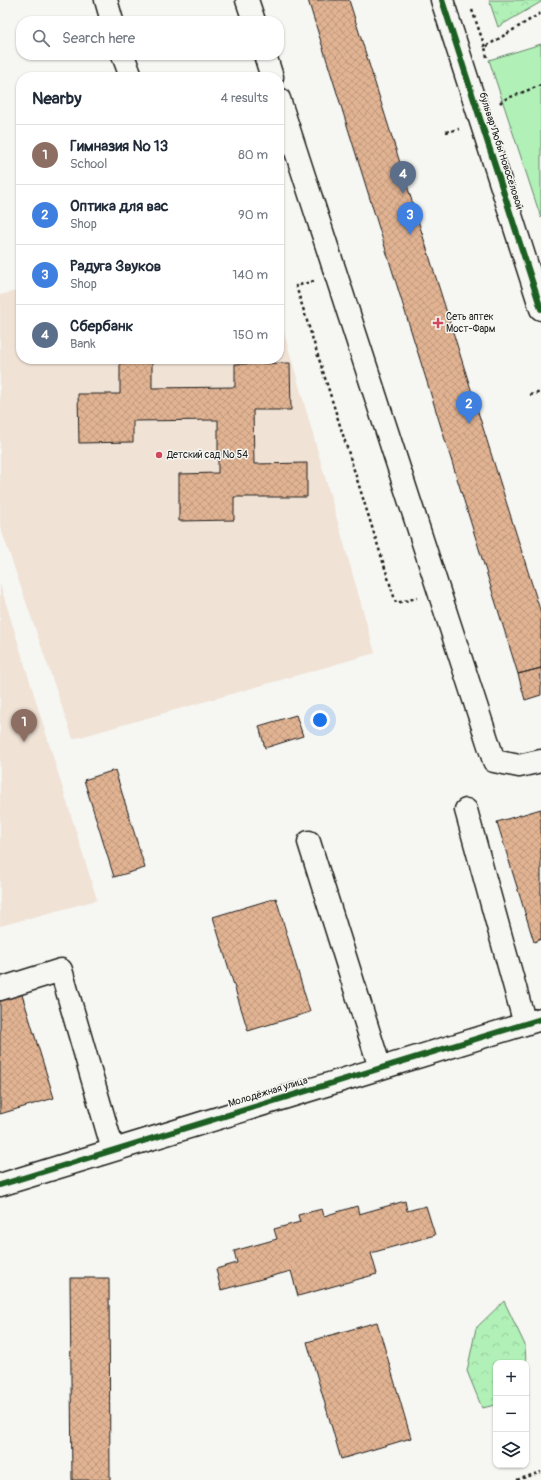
<!DOCTYPE html>
<html lang="en">
<head>
<meta charset="utf-8">
<style>
  body { margin:0; font-family:Pangolin,sans-serif; background:#f2f2f3; color:#1f2937 }
  .controls { position:absolute; right:12px; bottom:12px; display:grid; overflow:hidden; border-radius:8px; box-shadow:0 1px 3px #0004 }
  .controls button { width:36px; height:36px; display:grid; place-items:center; padding:0; border:0; border-bottom:1px solid #e0e1e3; background:#fff; color:#1f2937; font:20px sans-serif }
  .you { position:absolute; left:320px; top:720px; width:14px; height:14px; margin:-10px; border:3px solid #fff; border-radius:50%; background:#1a73e8; box-shadow:0 0 0 6px #1a73e833 }
  .badge { display:grid; place-items:center; width:26px; height:26px; border-radius:50%; background:#db2777; color:#fff; font-size:13px; font-weight:700 }
  .pin { position:absolute; translate:-50% -33px; filter:drop-shadow(0 1px 2px #0008) }
  .pin::after { content:''; position:absolute; top:21px; width:14px; height:12px; background:inherit; clip-path:polygon(0 0,100% 0,50% 100%) }
  .list { margin:0; padding:0; list-style:none }
  h2 { display:flex; justify-content:space-between; align-items:center; height:52px; margin:0; padding:0 16px; font-size:17px }
  h2 small { font-size:13px; font-weight:400; color:#747a83 }
  .list li { display:grid; grid-template-columns:26px 1fr auto; gap:12px; align-items:center; box-sizing:border-box; height:60px; padding:0 16px; border-top:1px solid #e0e1e3 }
  .list b { display:block; font-size:15px; white-space:nowrap }
  .list p { margin:0; font-size:13px; white-space:nowrap; color:#747a83 }
  .list em { font-size:13px; font-style:normal; color:#747a83 }
  .icon { flex:none; width:22px; height:22px; fill:none; stroke:currentColor; stroke-width:2; stroke-linecap:round; stroke-linejoin:round }
  .map { position:relative; flex:none; width:541px; height:1480px; overflow:hidden }
  .search { position:absolute; background:#fff; box-shadow:0 1px 3px #0004; left:16px; top:16px; width:268px; height:44px; display:flex; align-items:center; gap:10px; box-sizing:border-box; padding:0 14px; border-radius:16px; color:#747a83; font-size:15px }
  .panel { position:absolute; background:#fff; box-shadow:0 1px 3px #0004; left:16px; top:72px; width:268px; height:292px; border-radius:16px }
  .map>svg:first-child { display:block }
  .built { fill:#f0e2d5 }
  .forest { fill:url(#forest-crowns); stroke:#66866a }
  .pitch { fill:#b1f0b7; stroke:#66866a }
  .building { fill:url(#building-cross-hatch); stroke:#1c1c1c }
  .lines { fill:none; stroke-linecap:round; stroke-linejoin:round }
  .minor-casing { stroke:#1c1c1c; stroke-width:25 }
  .path { stroke:#1c1c1c; stroke-width:2.5; stroke-dasharray:3 3; stroke-linecap:butt }
  .minor { stroke:#f6f6f2; stroke-width:22 }
  .cycleway-casing { stroke:#f6f6f2; stroke-width:8 }
  .cycleway { stroke:#1b5e20; stroke-width:6 }
  .poi-dot { fill:#d1495b; stroke:#f6f6f2; stroke-width:1.5 }
  .labels { text-anchor:middle; dominant-baseline:central; stroke-width:3; stroke-linejoin:round; paint-order:stroke }
  .street-label { font-size:10px; fill:#1c1c1c; stroke:#f6f6f2 }
  .poi-label { font-size:10px; fill:#1c1c1c; stroke:#f6f6f2; text-anchor:start }
</style>
</head>
<body>
<div class="map">
<svg width="541" height="1480" viewBox="0 0 541 1480">
  <defs>
    <pattern id="forest-crowns" width="20" height="18" patternUnits="userSpaceOnUse"><rect width="20" height="18" fill="#b1f0b7"/><path d="M2 6a3 3 0 1 1 6 0M12 15a3 3 0 1 1 6 0" fill="none" stroke="#98cd9d"/></pattern>
    <pattern id="building-cross-hatch" width="8" height="8" patternUnits="userSpaceOnUse"><rect width="8" height="8" fill="#e1b392"/><path d="M0 0l8 8M0 8l8-8" fill="none" stroke="#c0997d"/></pattern>
  </defs>
  <rect width="100%" height="100%" fill="#f6f6f2"/>
  <filter id="ink" filterUnits="userSpaceOnUse"><feTurbulence type="fractalNoise" baseFrequency=".025" numOctaves="2"/><feDisplacementMap in="SourceGraphic" scale="8" xChannelSelector="R" yChannelSelector="G"/><feConvolveMatrix kernelMatrix="1 2 1 2 8 2 1 2 1" color-interpolation-filters="sRGB"/></filter>
  <g filter="url(#ink)">
    <path class="built" d="M21,290V359H279V315L375,653L73,739L0,526V295Z
      M0,584L97,900L0,926Z"/>
    <path class="forest" d="M489,0H541V2L498,27Z
      M504,1301L525,1345L528,1398H526V1363H496V1405L482,1408L467,1371L476,1328Z"/>
    <path class="pitch" d="M541,44V218L489,60Z"/>
    <path class="building" d="M308,0H349L541,613V668L518,674Z
      M120,359H152V388L235,387V364L290,363L291,410H253L254,464L307,463V497H234V520L179,521V474L218,473V420L133,421V442L79,443L78,394H120Z
      M541,668V695L525,700L518,674Z
      M296,715L303,736L265,748L259,726Z
      M115,770L145,868L114,877L84,780Z
      M541,809V939L534,942L497,822Z
      M276,898L310,1012L248,1031L213,917Z
      M19,985L54,1098L0,1114V990Z
      M405,1201L407,1211L426,1206L435,1235L371,1253L377,1274L298,1296L291,1271L221,1290L216,1269L237,1263L234,1251L277,1239L274,1229L300,1222L298,1215L322,1209L324,1216L357,1206L359,1214Z
      M70,1278H109L110,1480H72Z
      M377,1322L411,1438L341,1459L307,1342Z"/>
    <g class="lines">
      <defs>
        <path id="minor" d="M106,0L112,21
          M247,0L254,21
          M442,0L541,309
          M123,55L131,77
          M265,55L272,77
          M279,99L494,761L519,766L541,761
          M466,810L525,1024
          M309,842L380,1068
          M0,989L61,970L113,1150
          M0,1185L541,1019"/>
      </defs>
      <use href="#minor" class="minor-casing"/>
      <path class="path" d="M472,10L485,47
        M487,57L485,47L541,13
        M500,103L503,100L541,85
        M446,132L459,129
        M314,281L296,286L396,603L417,598
        M530,395L541,392
        M517,1480L541,1472"/>
      <use href="#minor" class="minor"/>
      <defs>
        <path id="cycleway" d="M442,0L541,309
          M0,1185L541,1019"/>
      </defs>
      <use href="#cycleway" class="cycleway-casing"/>
      <use href="#cycleway" class="cycleway"/>
    </g>
  </g>
  <g class="poi-dot">
    <path d="M436 317h4v4h4v4h-4v4h-4v-4h-4v-4h4z"/>
    <circle cx="159" cy="455" r="4"/>
  </g>
  <g class="labels">
    <g class="street-label">
      <text transform="translate(501 151) rotate(72)">бульвар Любы Новосёловой</text>
      <text transform="translate(268 1092) rotate(-17)">Молодёжная улица</text>
    </g>
    <g class="poi-label">
      <text x="446" y="317">Сеть аптек<tspan x="446" dy="12">Мост-Фарм</tspan></text>
      <text x="167" y="455">Детский сад № 54</text>
    </g>
  </g>
</svg>
<div class="controls">
<button>+</button>
<button>−</button>
<button><svg class="icon" aria-label="layers" viewBox="0 0 24 24"><path d="M12 4l9 5-9 5-9-5zM3 14l9 5 9-5"/></svg></button>
</div>
<div class="you"></div>
<div class="pin badge" style="left:24px;top:742px;background:#8d6e63">1</div>
<div class="pin badge" style="left:469px;top:424px;background:#3f7fe0">2</div>
<div class="pin badge" style="left:410px;top:235px;background:#3f7fe0">3</div>
<div class="pin badge" style="left:403px;top:194px;background:#5c6f8a">4</div>
<div class="search"><svg class="icon" aria-label="search" viewBox="0 0 24 24"><circle cx="10" cy="10" r="6"/><path d="M15 15l6 6"/></svg>Search here</div>
<section class="panel">
<h2>Nearby<small>4 results</small></h2>
<ul class="list">
<li><span class="badge" style="background:#8d6e63">1</span><div><b>Гимназия № 13</b><p>School</p></div><em>80 m</em></li>
<li><span class="badge" style="background:#3f7fe0">2</span><div><b>Оптика для вас</b><p>Shop</p></div><em>90 m</em></li>
<li><span class="badge" style="background:#3f7fe0">3</span><div><b>Радуга Звуков</b><p>Shop</p></div><em>140 m</em></li>
<li><span class="badge" style="background:#5c6f8a">4</span><div><b>Сбербанк</b><p>Bank</p></div><em>150 m</em></li>
</ul>
</section>
</div>
</body>
</html>
